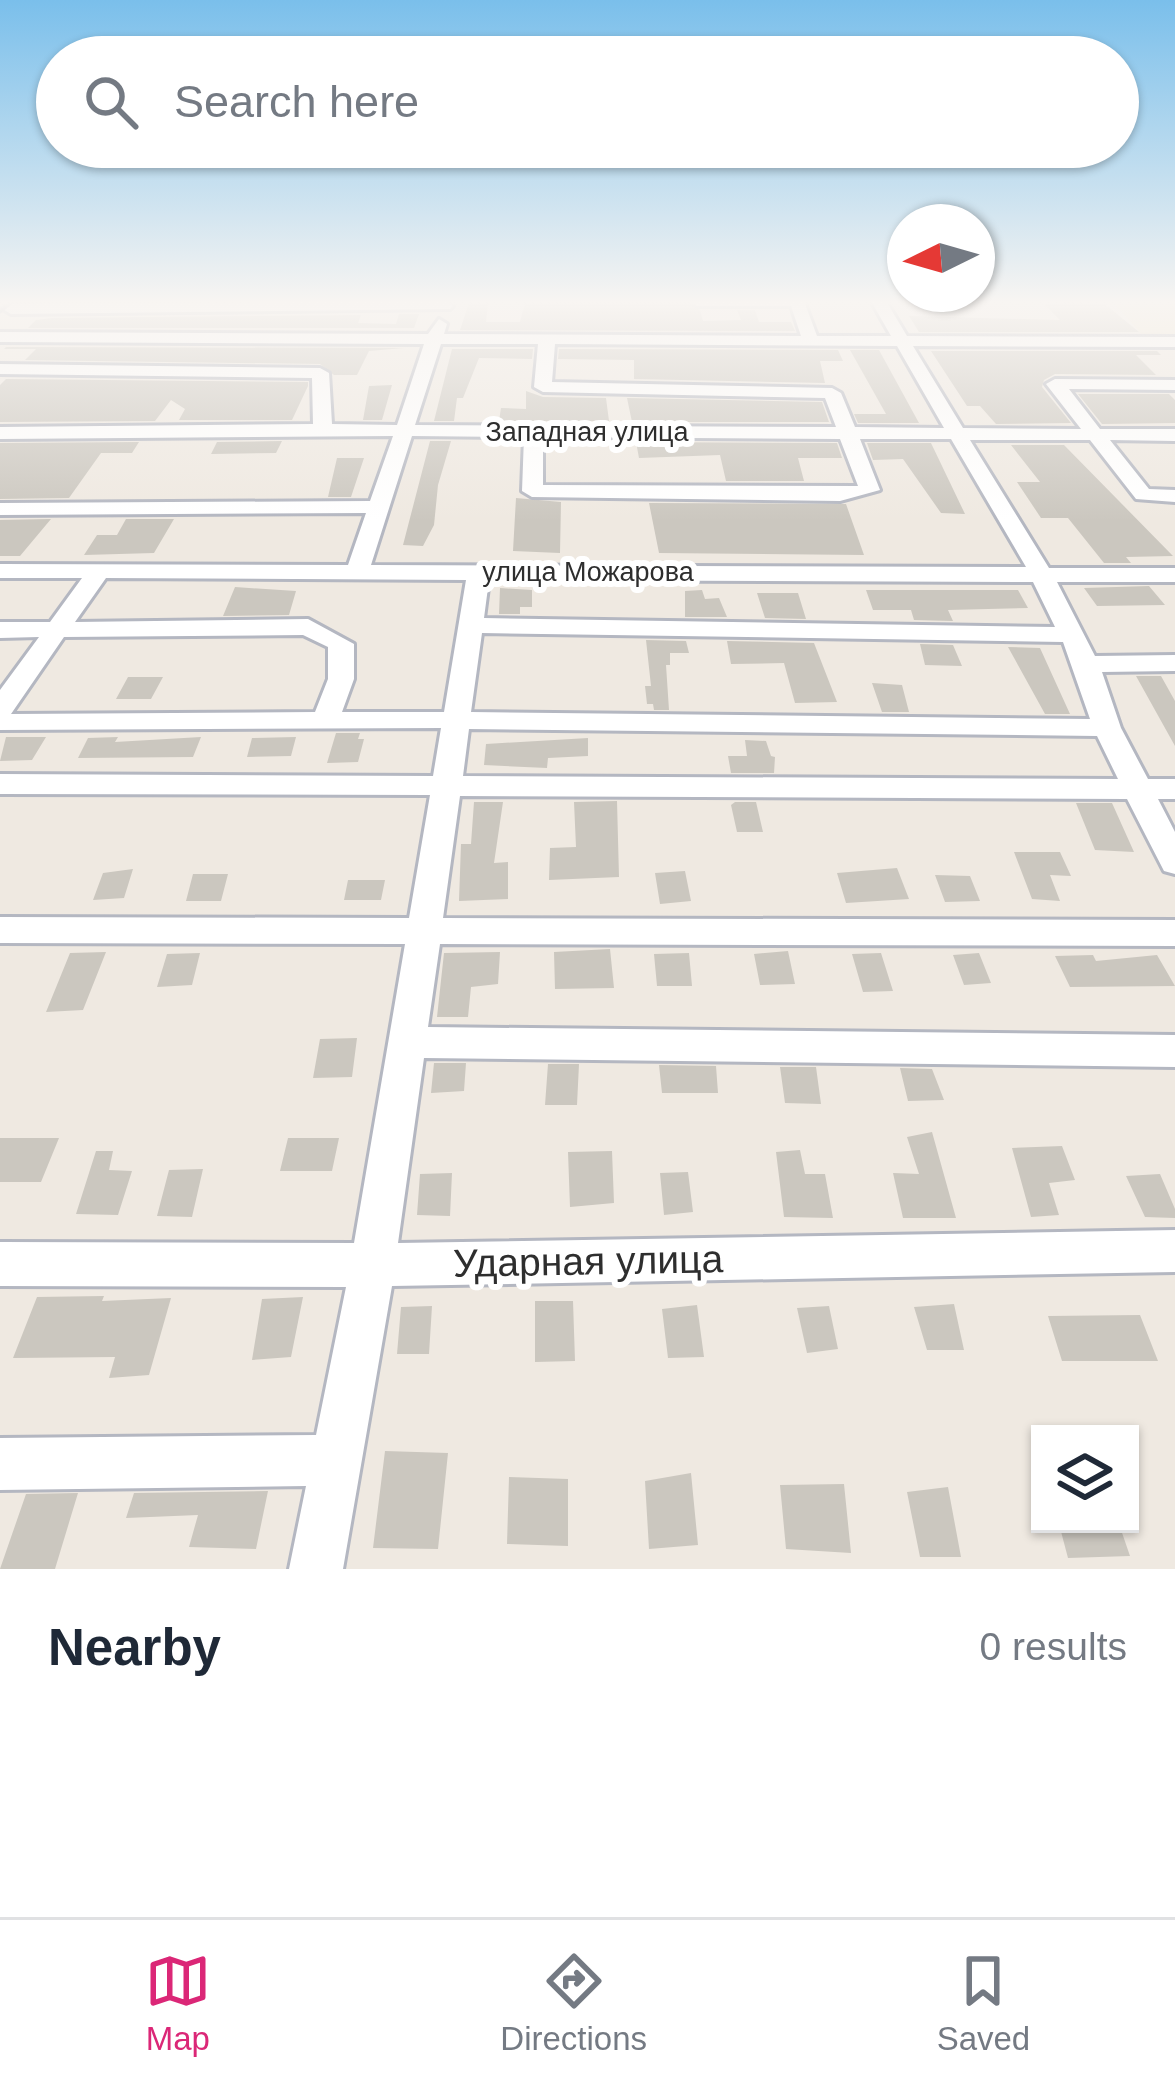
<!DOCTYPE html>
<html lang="en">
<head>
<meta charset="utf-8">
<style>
  body { margin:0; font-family:Arial,sans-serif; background:#f6f6f7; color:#1f2937 }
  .controls { position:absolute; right:36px; bottom:36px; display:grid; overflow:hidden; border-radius:0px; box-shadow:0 3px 9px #0004 }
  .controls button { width:108px; height:108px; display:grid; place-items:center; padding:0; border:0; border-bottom:3px solid #e0e1e3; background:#fff; color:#1f2937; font:60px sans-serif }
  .compass { position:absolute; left:887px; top:204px; width:108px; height:108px; border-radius:50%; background:#fff; box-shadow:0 3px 9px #0004; rotate:265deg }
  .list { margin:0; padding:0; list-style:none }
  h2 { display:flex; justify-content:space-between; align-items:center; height:156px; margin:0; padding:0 48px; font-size:51px }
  h2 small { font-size:39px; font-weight:400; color:#747a83 }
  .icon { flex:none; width:66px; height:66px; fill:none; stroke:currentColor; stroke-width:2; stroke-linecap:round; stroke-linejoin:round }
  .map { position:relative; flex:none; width:1175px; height:1569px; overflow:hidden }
  .search { position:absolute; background:#fff; box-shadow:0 3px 9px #0004; left:36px; right:36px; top:36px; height:132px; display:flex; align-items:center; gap:30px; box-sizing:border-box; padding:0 42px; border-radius:66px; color:#747a83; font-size:45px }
  .sheet { height:348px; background:#fff }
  nav { display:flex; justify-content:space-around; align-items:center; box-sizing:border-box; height:168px; border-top:3px solid #e0e1e3; background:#fff; font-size:33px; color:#747a83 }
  nav a { display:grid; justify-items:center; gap:6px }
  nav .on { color:#db2777 }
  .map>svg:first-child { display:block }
  .education { fill:#f0e6d1 }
  .building { fill:#cbc7bf }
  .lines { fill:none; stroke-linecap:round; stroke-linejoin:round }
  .minor-casing { stroke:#b4b7c1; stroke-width:6 }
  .minor { fill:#fff; fill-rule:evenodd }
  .tram { stroke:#a3a6b8; stroke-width:3 }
  .labels { text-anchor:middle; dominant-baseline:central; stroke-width:12; stroke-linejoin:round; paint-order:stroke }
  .far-street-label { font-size:27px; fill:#2e2e2e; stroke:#fff }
  .near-street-label { font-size:39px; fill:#2e2e2e; stroke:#fff }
</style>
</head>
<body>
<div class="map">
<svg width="1175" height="1569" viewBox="0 0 1175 1569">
  <rect width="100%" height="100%" fill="#efe9e1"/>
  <path class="education" d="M1112,301H1175V339H1146Z"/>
  <path class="building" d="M561,302H686L700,310L703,321L741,320L737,310H755L759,322H791L795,331L460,330L469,303H488L486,322H520L525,303Z
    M1069,302L1106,305L1139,332H919L909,316L1060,320L1045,305Z
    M399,314H419L414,328H28L36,320L52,318L361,315L358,323L396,324Z
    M6,347L404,348L369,351L357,375H334L320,364L25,360L36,349H4Z
    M452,349H533L532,359L479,358L463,398H457L454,421H434Z
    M559,349L838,350L843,361H820L825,383L634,379V360L558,359Z
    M850,350H879L919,423H858L854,414H886Z
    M931,351H1157L1161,355H1136L1156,375L1055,374L1044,380L1042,387L1071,423L996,424L980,406H967Z
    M6,379L308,382V386L292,420H179L185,409L171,400L155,421L0,422V385Z
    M392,385L382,420H363L369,386Z
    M526,391L543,397L606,398L609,421H499L501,408L526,409Z
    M1078,394H1169L1175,400V423L1102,424Z
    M627,398L822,402L829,422H632Z
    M282,441L276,453L211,454L217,442Z
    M430,441H451L438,485L434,525L423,546L403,545Z
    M139,442L132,453H101L69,498L0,499V443Z
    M636,442L837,443L842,458H798L804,481H726L720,455L639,458Z
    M867,443H931L965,514L941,513L903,459L873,460Z
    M1011,445H1064L1173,556L1126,557L1131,563H1104L1068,518H1041L1017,482H1040Z
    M337,458H364L351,497H328Z
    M516,498L561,502L560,553L513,551Z
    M649,503L846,504L864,555L659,553Z
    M0,519V520L51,519L20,556H0Z
    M126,519H174L154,553L84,555L97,535H117Z
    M1149,586L1165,605L1097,606L1084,588Z
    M235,587L296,591L289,615L223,616Z
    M500,588L532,590V607H520V614H499Z
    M702,590L705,599L719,598L727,617H685V591Z
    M866,590H1018L1028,608L948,610L953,621L914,620L911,610H873Z
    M757,593H798L806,619L765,618Z
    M646,640L686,641L689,653H670V665H666L669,710H654L653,704H647L645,686H651Z
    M727,641L814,643L837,702L795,703L784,663L731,664Z
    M920,644L953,645L962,666L925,665Z
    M1008,647L1040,648L1070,714H1045Z
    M1136,676H1161L1175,701V746Z
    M128,677H163L151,699H116Z
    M872,683L902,685L909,712H882Z
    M336,733H360L358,739H364L358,762L327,763Z
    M6,737H46L32,760L0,761Z
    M118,737L115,742L201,737L193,757L78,758L88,738Z
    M296,737L291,756L247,757L252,738Z
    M588,738V756L548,758L547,768L484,765L486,744Z
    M745,740L766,741L771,756L775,757L774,773H731L728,756H747Z
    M617,801L619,877L549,880L550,848L576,847L574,802Z
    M474,802H503L494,863L508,862V899L459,901L461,844H471Z
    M735,802H756L763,832H737L731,805Z
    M1076,803H1112L1134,852L1095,850Z
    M1014,852H1060L1071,876L1050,875L1060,901L1032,899Z
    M897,868L909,899L846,903L837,873Z
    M133,869L124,898L93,900L103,873Z
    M685,871L691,901L660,904L655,873Z
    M193,874H228L221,901H186Z
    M935,875L970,876L980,901L945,902Z
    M348,880H385L381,900H344Z
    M610,949L614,988L555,989L554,952Z
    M788,951L795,984L760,985L754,954Z
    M106,952L83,1010L46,1012L70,953Z
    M500,952L498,984L471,987L468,1017H437L444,953Z
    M200,953L192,985L157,987L167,954Z
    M689,953L692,986H657L654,954Z
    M881,953L893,991L863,992L852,954Z
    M979,953L991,983L964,985L953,955Z
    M1093,955L1096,961L1157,955L1175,986L1070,987L1055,956Z
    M357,1038L352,1077L313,1078L320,1039Z
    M434,1063H466L464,1091L431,1093Z
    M548,1064H579L577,1105H545Z
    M659,1065L716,1066L718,1093H662Z
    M780,1067H816L821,1104L785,1103Z
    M900,1068L932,1069L944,1100L908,1101Z
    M932,1132L956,1218H903L893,1173L919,1174L907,1137Z
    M0,1138H59L41,1182H0Z
    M288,1138H339L332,1171H280Z
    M1062,1146L1075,1180L1049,1183L1059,1215L1031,1217L1012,1148Z
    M800,1150L805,1174H825L833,1218L784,1217L776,1152Z
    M96,1151H113L109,1170L132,1171L118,1215L76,1214Z
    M612,1151L614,1203L570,1207L568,1152Z
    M203,1169L192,1217L157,1216L169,1170Z
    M688,1172L693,1212L664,1215L660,1173Z
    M452,1173L450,1216L417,1215L420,1174Z
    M1160,1174L1175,1209V1218L1145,1217L1126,1176Z
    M104,1296L102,1301L171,1298L149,1375L109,1378L115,1357L13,1358L37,1297Z
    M303,1297L291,1357L252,1360L262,1299Z
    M535,1301H573L575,1361L535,1362Z
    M954,1304L964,1350H927L914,1307Z
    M697,1305L704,1357L668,1358L662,1309Z
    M432,1306L429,1354H397L401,1307Z
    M829,1306L838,1349L807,1353L797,1308Z
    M1140,1315L1158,1361H1062L1048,1316Z
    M385,1451L448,1453L438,1549L373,1548Z
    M691,1473L698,1545L649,1549L645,1481Z
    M509,1477L568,1479V1546L507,1544Z
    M844,1484L851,1553L786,1549L780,1485Z
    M948,1487L961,1557H920L907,1492Z
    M268,1491L256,1549L189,1547L198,1515L126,1518L134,1493Z
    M78,1493L55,1569H0L26,1494Z
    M1059,1524H1119L1130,1556L1068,1558Z"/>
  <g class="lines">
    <defs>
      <path id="minor" d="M445,301L453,306L450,309L11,314L3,309L11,304Z
        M690,301H804L817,336H891L871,301H886L907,336L1175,337V347L913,346L963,428L1081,429L1046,384L1055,379L1175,380V390L1069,389L1100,429H1175V441L1110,440L1149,489L1175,490V502L1136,499L1090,440H970L1049,568H1175V582H1057L1095,656L1175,655V671L1102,672L1121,728L1148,779H1175V799H1158L1175,832V874L1164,871L1127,799L460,796L443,918L1175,920V946L440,944L428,1027L1175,1035V1067L424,1058L398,1243L1175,1230V1272L392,1286L343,1569H289L306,1486L0,1490V1438L316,1435L346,1287L0,1286V1242L354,1243L405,944L0,943V917L409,918L430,795L0,794V774L433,776L441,728L0,730V690L39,637L0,638V622H50L82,578H0V564L348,565L366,513L0,515V503L370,501L393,436L0,439V427L313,424L312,378L0,374V364L320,368L329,373L332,424L397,425L424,344L0,342V332L428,334L439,319L447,324L444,334L801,336L791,306H697ZM441,344H538L534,387L543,392L825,398L836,427L415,425ZM555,344L897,346L944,428L855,427L841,393L832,388L552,382ZM412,436L524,437L522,491L532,497L840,501L880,490L860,439H951L1026,567L371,565ZM543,437L840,439L858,486L543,485ZM106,578L466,580L444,712H342L354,679V644L308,619L75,622ZM489,580L1033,582L1055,627L484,618ZM482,633L1063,642L1090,719L471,712ZM303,635L328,647V679L315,712L11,714L64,637ZM469,729L1097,736L1118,779L463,776Z"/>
    </defs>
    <use href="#minor" class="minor-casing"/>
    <use href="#minor" class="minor"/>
    <path class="tram" d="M0,312L13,301"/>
  </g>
  <linearGradient id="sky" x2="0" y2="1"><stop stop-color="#7abfeb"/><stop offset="0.58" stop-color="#f8f5f2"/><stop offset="1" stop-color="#f8f5f2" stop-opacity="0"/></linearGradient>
  <rect width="1175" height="521" fill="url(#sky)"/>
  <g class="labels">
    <g class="far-street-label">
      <text x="587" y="432">Западная улица</text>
      <text x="588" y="572">улица Можарова</text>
    </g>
    <g class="near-street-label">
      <text transform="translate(588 1261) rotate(-1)">Ударная улица</text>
    </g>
  </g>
</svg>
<div class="controls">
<button><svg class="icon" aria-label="layers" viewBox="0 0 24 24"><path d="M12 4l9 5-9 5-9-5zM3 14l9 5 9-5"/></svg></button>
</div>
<svg class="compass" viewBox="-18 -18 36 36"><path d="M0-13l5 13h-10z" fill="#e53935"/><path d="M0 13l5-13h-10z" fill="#747a83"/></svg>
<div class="search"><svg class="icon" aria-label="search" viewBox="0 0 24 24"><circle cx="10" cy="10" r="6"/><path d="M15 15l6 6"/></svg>Search here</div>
</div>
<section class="sheet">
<h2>Nearby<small>0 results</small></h2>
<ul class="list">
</ul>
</section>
<nav>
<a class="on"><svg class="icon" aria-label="map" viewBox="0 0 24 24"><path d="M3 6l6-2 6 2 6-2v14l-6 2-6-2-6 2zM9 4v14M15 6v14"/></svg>Map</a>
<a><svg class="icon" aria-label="directions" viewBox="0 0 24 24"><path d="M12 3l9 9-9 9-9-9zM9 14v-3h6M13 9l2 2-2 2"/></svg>Directions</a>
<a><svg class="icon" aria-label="saved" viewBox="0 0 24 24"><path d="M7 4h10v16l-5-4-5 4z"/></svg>Saved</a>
</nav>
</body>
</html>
